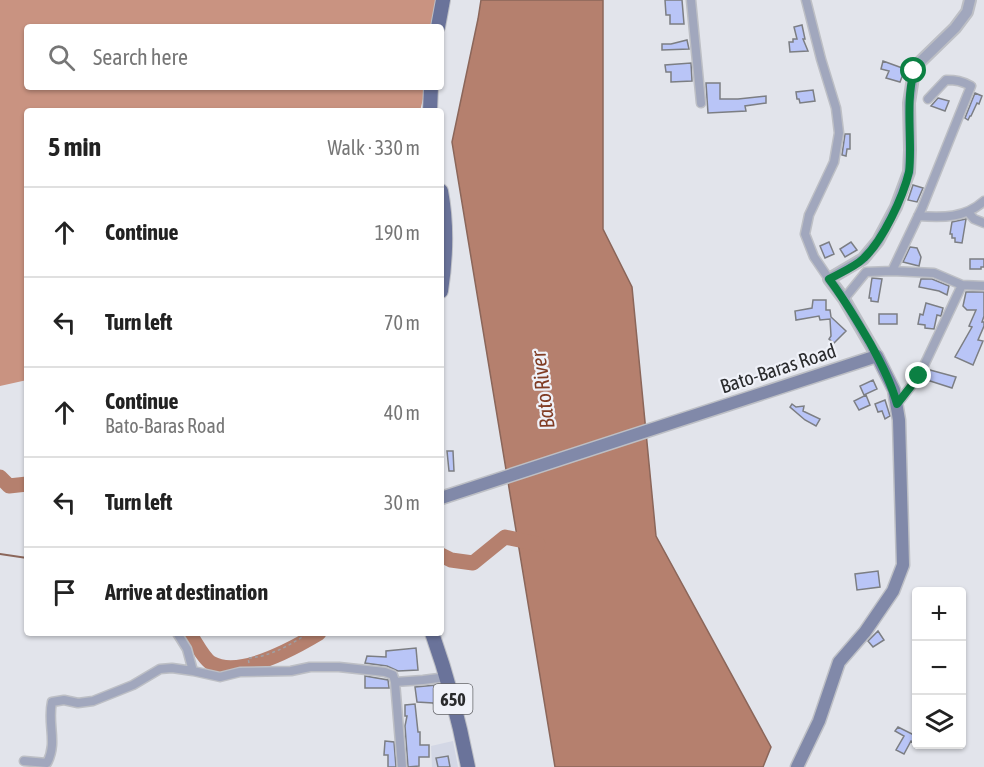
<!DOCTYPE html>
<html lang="en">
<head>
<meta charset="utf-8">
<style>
  body { margin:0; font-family:"Asap Condensed",sans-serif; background:#f2f2f2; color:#222 }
  .controls { position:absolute; right:18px; bottom:18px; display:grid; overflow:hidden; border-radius:6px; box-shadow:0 2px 4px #0004 }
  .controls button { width:54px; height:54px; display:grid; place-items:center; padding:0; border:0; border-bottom:2px solid #e0e0e0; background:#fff; color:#222; font:30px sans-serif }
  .stop { position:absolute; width:18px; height:18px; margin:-14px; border:4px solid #0b8043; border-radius:50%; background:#fff }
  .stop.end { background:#0b8043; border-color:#fff; box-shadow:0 2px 6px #0008 }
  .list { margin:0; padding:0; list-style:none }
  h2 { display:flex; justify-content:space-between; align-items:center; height:78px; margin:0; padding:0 24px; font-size:26px }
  h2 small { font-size:20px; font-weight:400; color:#767676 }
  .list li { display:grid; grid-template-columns:39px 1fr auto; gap:18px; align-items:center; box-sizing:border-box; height:90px; padding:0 24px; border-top:2px solid #e0e0e0 }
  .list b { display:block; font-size:22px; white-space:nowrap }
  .list p { margin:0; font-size:20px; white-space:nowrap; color:#767676 }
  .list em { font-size:20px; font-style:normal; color:#767676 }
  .icon { flex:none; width:33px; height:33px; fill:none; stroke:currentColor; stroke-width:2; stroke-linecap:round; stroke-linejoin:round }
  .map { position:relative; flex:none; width:984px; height:767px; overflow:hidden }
  .search { position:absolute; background:#fff; box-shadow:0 2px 4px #0004; left:24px; top:24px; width:420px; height:66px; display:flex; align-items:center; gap:15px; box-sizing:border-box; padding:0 21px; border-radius:6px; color:#767676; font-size:22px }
  .panel { position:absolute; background:#fff; box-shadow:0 2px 4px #0004; left:24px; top:108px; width:420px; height:528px; border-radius:6px }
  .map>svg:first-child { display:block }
  .built { fill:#d3d7e5 }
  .forest { fill:#c99381 }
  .water { fill:#b5806e; stroke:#8b665a; stroke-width:1.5 }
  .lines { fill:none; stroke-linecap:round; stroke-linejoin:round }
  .stream { stroke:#8b665a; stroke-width:2 }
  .river { stroke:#b5806e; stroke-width:15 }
  .building { fill:#b9c5f7; stroke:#7c7e83; stroke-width:1.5 }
  .minor-casing { stroke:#bdbfc5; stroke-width:11 }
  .tertiary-casing { stroke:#bdbfc5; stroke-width:14 }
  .secondary-casing { stroke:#bdbfc5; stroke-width:15 }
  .primary-casing { stroke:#bdbfc5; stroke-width:16 }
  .path { stroke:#9fa0a5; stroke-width:1.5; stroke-dasharray:3 3; stroke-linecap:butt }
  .minor { stroke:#a1a7bd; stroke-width:8 }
  .tertiary { stroke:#a1a7bd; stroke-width:10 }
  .secondary { stroke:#8189a9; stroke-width:12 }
  .primary { stroke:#6a739a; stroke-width:14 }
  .route { stroke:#0b8043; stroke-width:8 }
  .labels { text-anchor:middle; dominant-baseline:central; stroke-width:4.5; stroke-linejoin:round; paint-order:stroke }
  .shield { fill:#eff1f8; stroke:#65666a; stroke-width:1.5 }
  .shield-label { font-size:18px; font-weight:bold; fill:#2a2b2d }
  .street-label { font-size:20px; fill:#2a2b2d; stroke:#eff1f8 }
  .water-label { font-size:21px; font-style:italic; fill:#803c24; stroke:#eff1f8 }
</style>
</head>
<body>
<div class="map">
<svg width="984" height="767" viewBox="0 0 984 767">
  <rect width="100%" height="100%" fill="#e2e4eb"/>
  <path class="built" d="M453,741L458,767H432L431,746Z"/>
  <path class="forest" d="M0,0H448L441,27H27V87H426L420,111H27V380L0,386Z"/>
  <path class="water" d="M481,0H603V229L632,287L656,536L771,747L763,767H555L452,142L478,19Z"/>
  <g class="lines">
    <path class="stream" d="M0,554L27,558"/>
    <path class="river" d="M0,477L9,486L27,484
      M441,555L451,560L473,563L505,537L538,544
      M189,633C195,641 203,658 211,663C239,679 294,648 319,633"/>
  </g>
  <path class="building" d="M665,0H682L684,24H670V15H666Z
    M802,25L805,39H803L808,51L790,52L789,42H793V39H797L794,27Z
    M687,40L689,49L662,50V44H671Z
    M883,61L905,69L900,82L886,78L889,71L881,69Z
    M691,63L692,81L671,82V72H666L665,65Z
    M706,83H720V99H738L766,96V103L745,106L746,111L708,113Z
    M813,90L815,101L800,103L799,99H797L796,92Z
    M975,93L982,96L979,104L977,103L971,116H970L968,120L965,118Z
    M938,98L949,101L945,111L931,106Z
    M845,134H850V149H847L846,156L842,155Z
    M913,185L923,188L917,202L908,200Z
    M966,219L962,243L955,242V238H952V234H950L952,222Z
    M829,242L834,254L825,258L820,246Z
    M851,242L857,250L845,257L840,249Z
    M910,247L917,248L921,257L919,266L903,262Z
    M970,259H984V267H981V269H970Z
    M872,278L882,279L878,302L871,301V298H869Z
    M921,279H932L949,286L947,295L939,291L919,287Z
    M966,292H984V316L982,322H984V326L978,340L983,341L973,365L955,357L972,327L969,326L976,310H967L963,306Z
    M813,300H826V310H830L831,317L846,331L834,343L829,339L831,336L830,319L820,320L819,316L796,320L795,311L812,308Z
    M926,303L943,308L941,316L937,315L934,329L925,328V325L918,324L920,314L923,315Z
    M879,314H897V324H879Z
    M930,370L956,377L952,388L927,380Z
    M873,380L877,389L864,395L860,386Z
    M866,395L870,405L859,410L854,401Z
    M885,400L890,416L885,419L882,411L878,412L875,404Z
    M792,404L796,407L804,406L803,411L820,419L816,426L805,420L790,407Z
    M447,451H453L454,471H449Z
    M878,571L880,587L857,590L855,574Z
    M878,631L884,640L873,647L868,641Z
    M416,648L418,670L398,671L387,666L365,663L367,656L386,657V651Z
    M365,676L388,680L389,688H365Z
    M437,685L442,704L434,705L433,703L417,702L415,687Z
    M415,704L418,732H420V745H429V757H419V766L408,767L405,726L407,716H405V705Z
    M898,727L916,736V744L911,741L904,754L896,750L904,736L895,731Z
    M385,741L394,742L396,767H388V755H384Z
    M448,756L450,767H438L436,758Z"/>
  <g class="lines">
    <defs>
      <path id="minor" d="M691,0L701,103
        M806,0L821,59L836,108L839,133L834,162L809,215L805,234L814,257L829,279
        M968,212L974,219L984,223
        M918,216C943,218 965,218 984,201
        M892,271L922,208L971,86C962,81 956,80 946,80L928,99
        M844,299L866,272L892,271L934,273L962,285L984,286
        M897,404L919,376L962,285
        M177,633L187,649L193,671L220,677L240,672L291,671L310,667H339L385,672L393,675L395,682L423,680L447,677
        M395,682L402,767
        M24,761L47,763C58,742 47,724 52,702L64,700L78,703L93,701L133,685L160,669L172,668L193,671"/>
      <path id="tertiary" d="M877,356L844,299L829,279L863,259L878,241L896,207L909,172L910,150L909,103L914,71L920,62L955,28L967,12L970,0"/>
      <path id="secondary" d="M441,498L877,356L894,390L899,420L903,565L893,591L865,632L839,662L819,721L797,767"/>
      <path id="primary" d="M438,27L443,0
        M430,111L431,87
        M441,191C447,223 446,258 441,291
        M432,633C448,678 459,720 468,767"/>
    </defs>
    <use href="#minor" class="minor-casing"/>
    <use href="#tertiary" class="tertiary-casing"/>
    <use href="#secondary" class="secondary-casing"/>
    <use href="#primary" class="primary-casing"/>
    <path class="path" d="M249,663L248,658C269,657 291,645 308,633"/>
    <use href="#minor" class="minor"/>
    <use href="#tertiary" class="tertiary"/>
    <use href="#secondary" class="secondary"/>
    <use href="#primary" class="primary"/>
  </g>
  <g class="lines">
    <path class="route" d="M914,71C907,97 910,123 910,149C910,157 910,165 909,172C903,197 883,240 864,258C855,267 840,273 829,279C845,300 857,321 870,343C881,363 891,382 897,404L919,376"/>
  </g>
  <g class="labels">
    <rect class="shield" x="433.5" y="684" width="39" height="30" rx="4.5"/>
    <g class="shield-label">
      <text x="453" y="699">650</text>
    </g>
    <g class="street-label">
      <text transform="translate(778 368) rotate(-18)">Bato-Baras Road</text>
    </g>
    <g class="water-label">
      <text transform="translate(542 390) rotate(-97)">Bato River</text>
    </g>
  </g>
</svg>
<div class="controls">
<button>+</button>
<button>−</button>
<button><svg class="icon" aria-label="layers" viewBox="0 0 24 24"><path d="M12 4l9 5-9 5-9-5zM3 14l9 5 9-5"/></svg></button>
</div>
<div class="stop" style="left:914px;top:71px"></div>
<div class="stop end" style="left:919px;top:376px"></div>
<div class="search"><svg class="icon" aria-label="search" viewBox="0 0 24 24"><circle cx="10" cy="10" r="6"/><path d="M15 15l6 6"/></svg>Search here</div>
<section class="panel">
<h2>5 min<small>Walk · 330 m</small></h2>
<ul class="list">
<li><svg class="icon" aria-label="ahead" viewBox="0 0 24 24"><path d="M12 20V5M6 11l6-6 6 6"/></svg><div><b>Continue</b></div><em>190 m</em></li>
<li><svg class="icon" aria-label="left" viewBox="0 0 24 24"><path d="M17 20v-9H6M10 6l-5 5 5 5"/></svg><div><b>Turn left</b></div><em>70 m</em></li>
<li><svg class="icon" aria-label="ahead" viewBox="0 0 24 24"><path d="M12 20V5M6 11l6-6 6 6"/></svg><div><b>Continue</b><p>Bato-Baras Road</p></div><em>40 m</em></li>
<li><svg class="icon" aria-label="left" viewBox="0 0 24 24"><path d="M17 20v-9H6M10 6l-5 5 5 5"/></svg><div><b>Turn left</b></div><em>30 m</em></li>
<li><svg class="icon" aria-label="arrive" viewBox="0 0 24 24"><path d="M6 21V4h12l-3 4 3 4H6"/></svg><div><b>Arrive at destination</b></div></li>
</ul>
</section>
</div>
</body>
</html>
